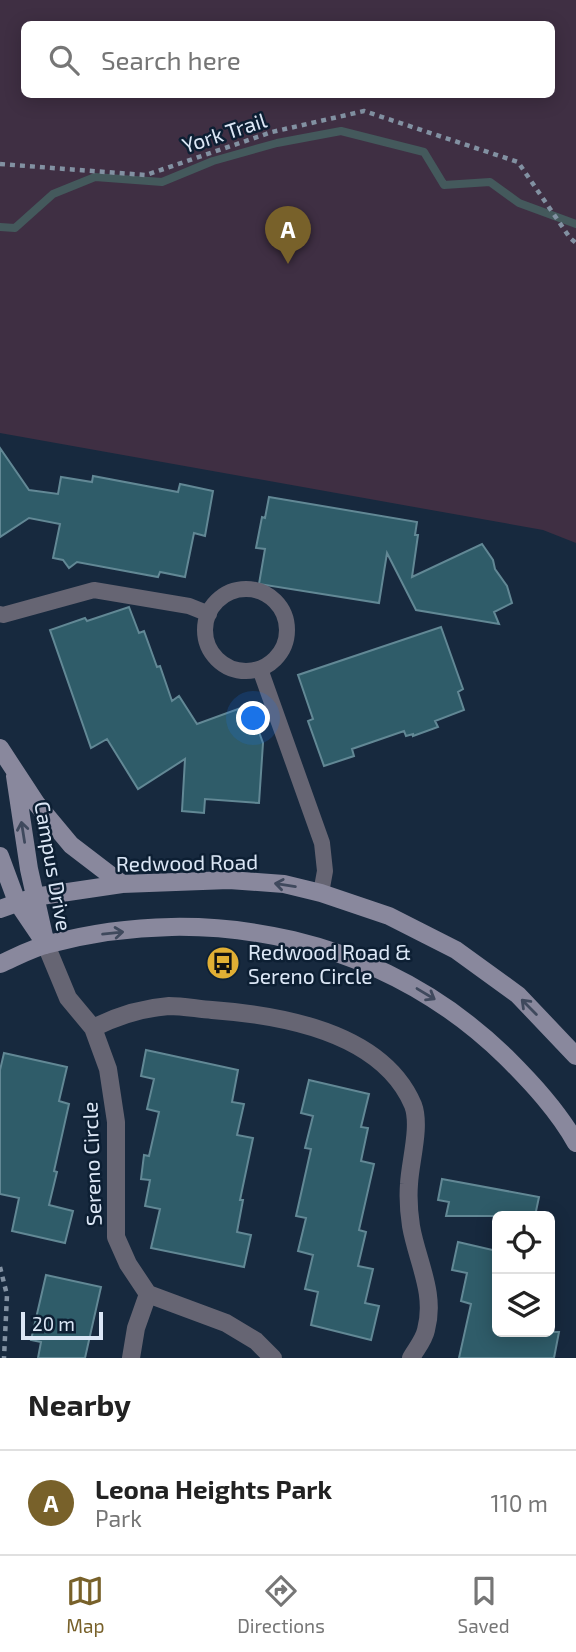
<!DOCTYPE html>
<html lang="en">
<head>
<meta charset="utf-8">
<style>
  body { margin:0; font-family:"Exo 2",sans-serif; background:#f2f2f2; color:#222 }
  .controls { position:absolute; right:21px; bottom:21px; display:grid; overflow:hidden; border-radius:10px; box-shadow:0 4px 18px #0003 }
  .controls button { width:63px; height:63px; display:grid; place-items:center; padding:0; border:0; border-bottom:2px solid #e0e0e0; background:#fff; color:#222; font:35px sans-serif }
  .scale { position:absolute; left:21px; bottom:18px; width:82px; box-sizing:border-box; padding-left:7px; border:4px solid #dce7f6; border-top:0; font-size:19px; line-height:24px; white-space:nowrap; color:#dce7f6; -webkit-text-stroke:5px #0d1f33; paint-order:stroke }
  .you { position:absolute; left:254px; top:719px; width:24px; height:24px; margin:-18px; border:5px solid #fff; border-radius:50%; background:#1a73e8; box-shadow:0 0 0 10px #1a73e833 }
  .badge { display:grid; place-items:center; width:46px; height:46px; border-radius:50%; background:#78612a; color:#fff; font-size:23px; font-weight:700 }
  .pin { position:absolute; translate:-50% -58px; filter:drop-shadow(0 2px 4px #0008) }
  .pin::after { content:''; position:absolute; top:37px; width:24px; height:21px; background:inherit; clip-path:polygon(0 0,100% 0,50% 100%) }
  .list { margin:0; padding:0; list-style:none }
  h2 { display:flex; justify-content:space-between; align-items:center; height:91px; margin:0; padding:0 28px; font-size:30px }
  h2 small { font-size:23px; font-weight:400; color:#767676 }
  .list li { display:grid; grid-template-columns:46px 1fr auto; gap:21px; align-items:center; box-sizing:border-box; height:105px; padding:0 28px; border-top:2px solid #e0e0e0 }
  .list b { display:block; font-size:26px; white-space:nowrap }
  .list p { margin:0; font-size:23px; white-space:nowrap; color:#767676 }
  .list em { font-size:23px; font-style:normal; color:#767676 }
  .icon { flex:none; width:38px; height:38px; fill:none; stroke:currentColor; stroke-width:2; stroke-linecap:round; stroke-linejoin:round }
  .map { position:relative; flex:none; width:576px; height:1358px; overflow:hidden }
  .search { position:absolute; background:#fff; box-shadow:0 4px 18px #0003; left:21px; right:21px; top:21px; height:77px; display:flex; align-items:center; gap:18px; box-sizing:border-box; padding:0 24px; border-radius:10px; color:#767676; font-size:26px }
  .sheet { height:196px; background:#fff }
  nav { display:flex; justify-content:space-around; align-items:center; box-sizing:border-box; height:98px; border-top:2px solid #e0e0e0; background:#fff; font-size:19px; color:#767676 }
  nav a { display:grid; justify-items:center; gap:4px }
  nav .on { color:#78612a }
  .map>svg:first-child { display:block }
  .green { fill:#3f2f43; fill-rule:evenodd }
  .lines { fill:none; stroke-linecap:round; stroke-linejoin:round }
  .stream { stroke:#44595c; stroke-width:8 }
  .building { fill:#2f5c69; stroke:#628895; stroke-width:2 }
  .path { stroke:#8291a2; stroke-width:4.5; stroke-dasharray:5 5; stroke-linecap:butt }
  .lane { stroke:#666573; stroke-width:16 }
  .street { stroke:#666573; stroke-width:18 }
  .secondary { stroke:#89889d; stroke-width:18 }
  .oneway { stroke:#3f495d }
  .labels { text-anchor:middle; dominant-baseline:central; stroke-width:5; stroke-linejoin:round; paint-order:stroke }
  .street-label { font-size:21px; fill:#dce7f6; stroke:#0d1f33 }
  .poi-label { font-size:21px; fill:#dce7f6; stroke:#0d1f33; text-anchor:start }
</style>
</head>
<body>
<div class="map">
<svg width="576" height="1358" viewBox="0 0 576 1358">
  <rect width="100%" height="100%" fill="#17293e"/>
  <path class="green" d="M0,0H576V543L543,530L0,433ZM24,24H552V94H24Z"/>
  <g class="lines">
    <path class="stream" d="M0,227L15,228L53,194L95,177L162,182L213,161L277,143L341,131L424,152L444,185L490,182L519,203L576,224"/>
  </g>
  <path class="building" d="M0,448L29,490L58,494L61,477L92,482L93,476L178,492L180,484L213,491L205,536L194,533L185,577L160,572L158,577L77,562L69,568L63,560L53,558L60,524L29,518L0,537Z
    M269,497L417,522L415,535H418L412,577L482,544L493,560L495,569L507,586L512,603L494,612L499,624L416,610L387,553L379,603L259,584L265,549L256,548L262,517L265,518Z
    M129,607L139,633L144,631L157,667L160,666L172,701L179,696L197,724L249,705L263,743L259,803L205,799L204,813L182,811L185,759L138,789L107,739L91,748L50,630L85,618L87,621Z
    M441,627L463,689L458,692L464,710L435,721L438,727L413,736V734L406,736L404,731L352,749L354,756L324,766L308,721L313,719L298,675Z
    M146,1050L238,1070L232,1102L244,1104L237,1135L253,1138L240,1200H243L237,1232L251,1235L244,1267L151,1248L160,1209L145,1206L150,1180L141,1179L144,1155L149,1156L159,1112L147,1109L154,1079L141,1076Z
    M4,1053L67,1067L59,1101L69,1104L54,1171L57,1172L49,1205L73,1211L65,1243L12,1231L19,1198L0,1194V1070Z
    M309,1080L369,1094L361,1127L368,1128L361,1161L374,1164L359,1230L366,1232L358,1266L373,1269L365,1303L379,1306L371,1340L311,1325L318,1292L305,1289L313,1255L298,1251L306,1218L296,1216L311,1149L305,1148L313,1116L301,1113Z
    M442,1179L539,1197L535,1216H446L449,1202L438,1200Z
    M458,1242L497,1251V1319L495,1332H559L554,1358H459L471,1304L461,1301L467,1273L452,1270Z
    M46,1275L101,1287L85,1358H38L41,1342L31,1340Z"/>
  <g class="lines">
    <path class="path" d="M0,164L146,175L272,132L364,111L518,162L570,238L576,243
      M0,1267L7,1295L4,1358"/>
    <path class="lane" d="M205 630a41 41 0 1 1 82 0a41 41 0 1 1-82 0Z
      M0,614L3,615L94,590L189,606L209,614
      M260,669L322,843L325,871L321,893"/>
    <path class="street" d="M46,945L68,998L93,1028
      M131,1358L136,1328L148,1294
      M273,1358L256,1341L226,1323L148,1294L128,1264L116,1237V1122L108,1069L93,1028C117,1016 142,1008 169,1006C183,1006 198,1009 212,1010C281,1015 382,1032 413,1105C421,1126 410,1162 409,1184C408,1197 409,1213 411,1226C417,1261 436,1293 426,1330C424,1340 416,1349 411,1358"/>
    <path class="secondary" d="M0,748L36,803L71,845L122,884
      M15,776L29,869L46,945
      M0,856L17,902L40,936
      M0,909L34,897L122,884L229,880L284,884L321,893L389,916L456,950L518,995L576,1056
      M0,964C16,957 32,948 49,944C211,901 385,939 506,1057C532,1083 558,1111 576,1143"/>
  </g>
  <defs><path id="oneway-shaft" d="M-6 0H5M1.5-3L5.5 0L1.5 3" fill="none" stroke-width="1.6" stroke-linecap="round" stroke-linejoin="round" transform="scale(1.75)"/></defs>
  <g class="oneway">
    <use href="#oneway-shaft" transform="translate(23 832) rotate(-99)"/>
    <use href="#oneway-shaft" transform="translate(285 885) rotate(-171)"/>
    <use href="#oneway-shaft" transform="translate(113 933) rotate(-6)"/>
    <use href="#oneway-shaft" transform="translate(426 994) rotate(31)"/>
    <use href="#oneway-shaft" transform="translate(529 1007) rotate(-135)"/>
  </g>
  <defs>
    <symbol id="bus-disc" viewBox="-11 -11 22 22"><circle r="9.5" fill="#e1af34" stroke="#0d1f33"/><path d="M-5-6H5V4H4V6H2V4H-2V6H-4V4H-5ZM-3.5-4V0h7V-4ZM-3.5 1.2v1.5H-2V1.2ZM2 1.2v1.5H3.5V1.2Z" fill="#111"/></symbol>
  </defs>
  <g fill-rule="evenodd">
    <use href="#bus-disc" x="204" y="944" width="38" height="38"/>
  </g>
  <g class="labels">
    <g class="street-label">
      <text transform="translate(224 132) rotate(-18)">York Trail</text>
      <text transform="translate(187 862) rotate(-1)">Redwood Road</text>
      <text transform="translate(54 866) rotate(80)">Campus Drive</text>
      <text transform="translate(91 1164) rotate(-92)">Sereno Circle</text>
    </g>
    <g class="poi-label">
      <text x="248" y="951">Redwood Road &amp;<tspan x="248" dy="24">Sereno Circle</tspan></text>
    </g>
  </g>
</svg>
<div class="controls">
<button><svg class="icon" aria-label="locate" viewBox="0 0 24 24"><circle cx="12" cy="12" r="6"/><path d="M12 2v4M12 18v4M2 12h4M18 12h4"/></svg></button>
<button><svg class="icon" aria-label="layers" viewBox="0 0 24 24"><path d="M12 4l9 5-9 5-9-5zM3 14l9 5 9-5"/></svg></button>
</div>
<div class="scale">20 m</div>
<div class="you"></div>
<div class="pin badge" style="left:288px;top:264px">A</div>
<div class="search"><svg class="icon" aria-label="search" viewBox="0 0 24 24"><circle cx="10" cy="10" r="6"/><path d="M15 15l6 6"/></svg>Search here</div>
</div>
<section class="sheet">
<h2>Nearby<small></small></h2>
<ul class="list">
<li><span class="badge">A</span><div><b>Leona Heights Park</b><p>Park</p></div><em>110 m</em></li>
</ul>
</section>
<nav>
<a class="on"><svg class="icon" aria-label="map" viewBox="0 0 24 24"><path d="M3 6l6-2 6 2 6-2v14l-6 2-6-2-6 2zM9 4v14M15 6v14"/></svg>Map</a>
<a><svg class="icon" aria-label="directions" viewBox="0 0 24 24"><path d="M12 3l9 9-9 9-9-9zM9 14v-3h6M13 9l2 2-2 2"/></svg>Directions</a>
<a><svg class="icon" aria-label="saved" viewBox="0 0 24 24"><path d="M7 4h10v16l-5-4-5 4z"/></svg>Saved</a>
</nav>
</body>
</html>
